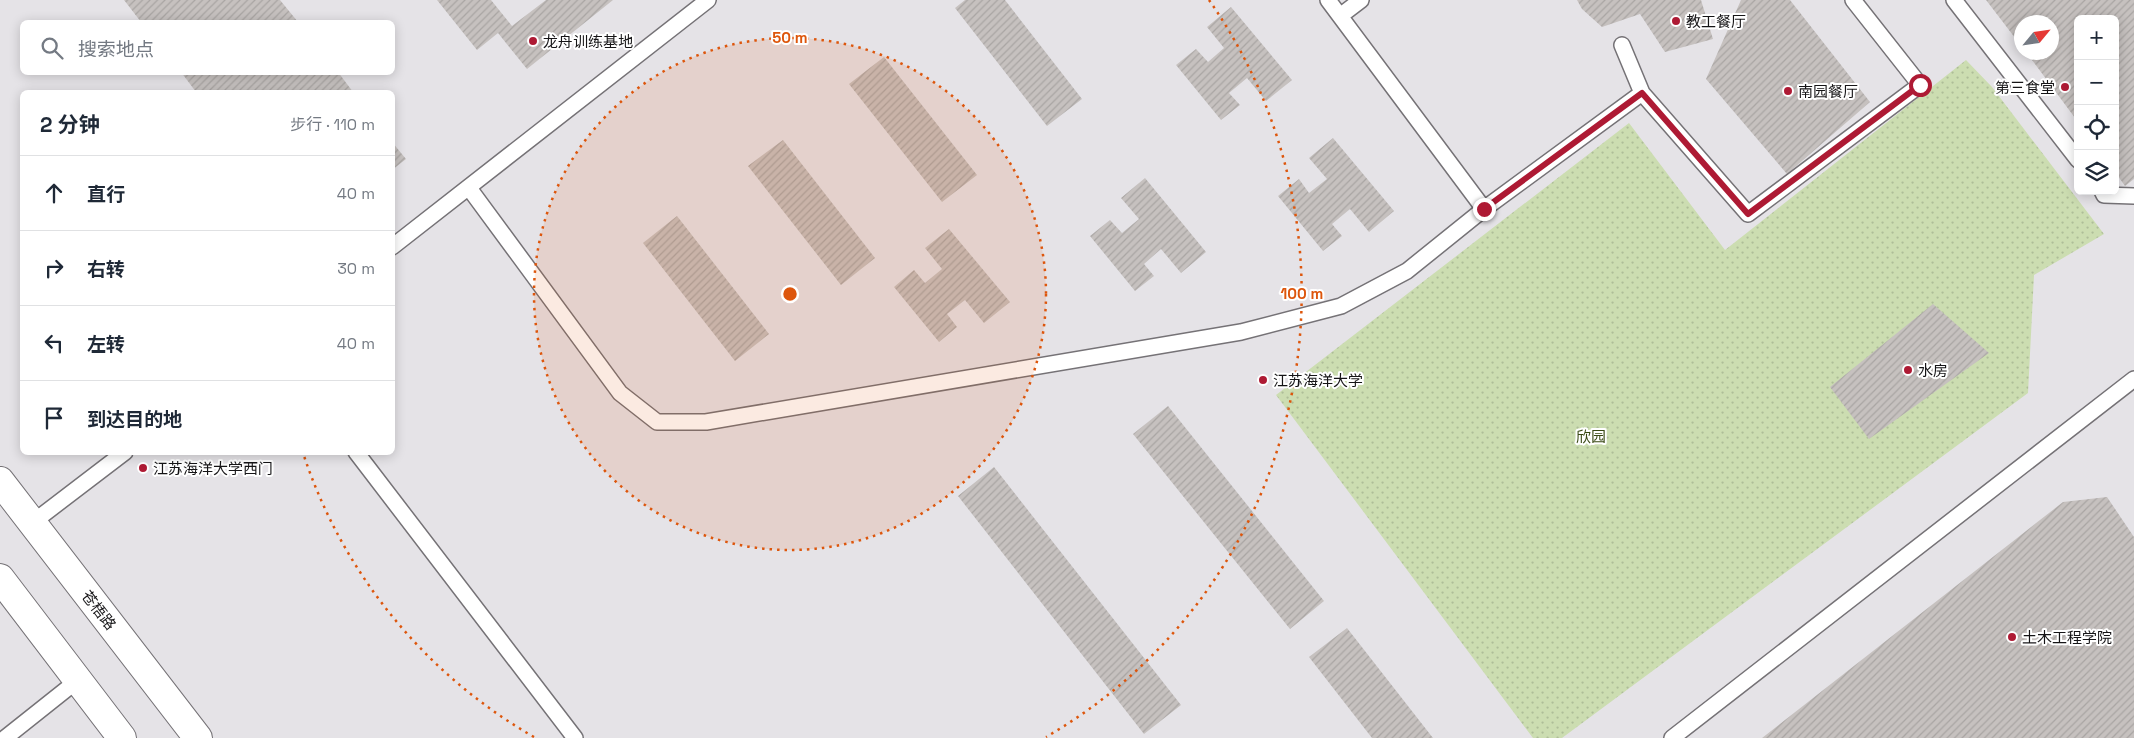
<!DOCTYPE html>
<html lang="zh">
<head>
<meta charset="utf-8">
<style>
  body { margin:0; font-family:"Space Grotesk","Noto Sans SC",sans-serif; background:#f2f2f3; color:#1f2937 }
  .controls { position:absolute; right:15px; top:15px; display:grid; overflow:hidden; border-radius:8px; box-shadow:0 2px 12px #0003 }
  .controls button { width:45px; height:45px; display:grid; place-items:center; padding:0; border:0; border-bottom:1px solid #e0e1e3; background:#fff; color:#1f2937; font:25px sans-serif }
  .compass { position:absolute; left:2014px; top:15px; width:45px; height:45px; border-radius:50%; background:#fff; box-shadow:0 2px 12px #0003; rotate:61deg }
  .stop { position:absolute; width:15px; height:15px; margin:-11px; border:4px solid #ae1a34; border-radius:50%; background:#fff }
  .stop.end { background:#ae1a34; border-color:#fff; box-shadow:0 1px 5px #0008 }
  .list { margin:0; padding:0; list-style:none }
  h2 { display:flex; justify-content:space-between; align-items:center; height:65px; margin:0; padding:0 20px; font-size:21px }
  h2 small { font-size:16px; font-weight:400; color:#747a83 }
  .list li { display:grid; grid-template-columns:32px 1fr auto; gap:15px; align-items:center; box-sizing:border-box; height:75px; padding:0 20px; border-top:1px solid #e0e1e3 }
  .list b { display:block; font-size:19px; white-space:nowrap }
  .list em { font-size:16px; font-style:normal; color:#747a83 }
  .icon { flex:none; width:28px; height:28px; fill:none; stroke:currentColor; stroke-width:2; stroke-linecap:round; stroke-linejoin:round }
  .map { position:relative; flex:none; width:2134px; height:738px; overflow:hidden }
  .search { position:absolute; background:#fff; box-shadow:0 2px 12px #0003; left:20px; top:20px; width:375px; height:55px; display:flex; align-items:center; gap:12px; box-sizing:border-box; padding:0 18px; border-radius:8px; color:#747a83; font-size:19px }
  .panel { position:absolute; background:#fff; box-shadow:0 2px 12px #0003; left:20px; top:90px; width:375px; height:365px; border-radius:8px }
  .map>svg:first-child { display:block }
  .park { fill:url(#park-dots) }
  .building { fill:url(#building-hatch) }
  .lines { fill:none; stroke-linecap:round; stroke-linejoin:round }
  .lane-casing { stroke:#757276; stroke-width:18 }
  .primary-casing { stroke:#757276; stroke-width:30 }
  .lane { stroke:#fff; stroke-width:15 }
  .primary { stroke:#fff; stroke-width:28 }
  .route { stroke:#ae1a34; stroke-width:6 }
  .ring { fill:none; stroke:#dd560c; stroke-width:2.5; stroke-dasharray:2.5 5 }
  .poi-dot { fill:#ae1a34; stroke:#fff; stroke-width:2 }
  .labels { text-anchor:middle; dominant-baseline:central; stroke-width:4; stroke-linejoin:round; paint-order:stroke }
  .poi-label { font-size:15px; fill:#151416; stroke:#fff; text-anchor:start }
  .park-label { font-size:15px; fill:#374712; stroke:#fff }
  .street-label { font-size:15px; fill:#151416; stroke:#fff }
  .centre { fill:#dd560c; stroke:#fff; stroke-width:2.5 }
  .ring-label { font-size:15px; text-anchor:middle; font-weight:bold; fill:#dd560c; stroke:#fff; stroke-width:4; stroke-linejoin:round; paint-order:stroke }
</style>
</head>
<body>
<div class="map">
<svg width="2134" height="738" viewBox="0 0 2134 738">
  <defs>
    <pattern id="park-dots" width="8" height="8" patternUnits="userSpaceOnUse" patternTransform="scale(1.25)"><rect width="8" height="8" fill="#ccddb1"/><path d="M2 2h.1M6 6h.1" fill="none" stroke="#aebd98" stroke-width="1.8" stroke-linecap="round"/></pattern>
    <pattern id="building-hatch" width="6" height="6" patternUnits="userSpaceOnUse" patternTransform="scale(1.25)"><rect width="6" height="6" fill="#c6c1bf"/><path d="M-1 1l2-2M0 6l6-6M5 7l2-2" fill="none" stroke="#a9a5a3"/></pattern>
  </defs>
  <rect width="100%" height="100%" fill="#e5e3e7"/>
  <path class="park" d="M1966,60L1992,87L2104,234L2034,275L2028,393L1562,738H1533L1276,395L1629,123L1725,250Z"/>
  <path class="building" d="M124,0H280L298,22H141Z
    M437,0H491L512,26L546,0H613L527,69L498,33L477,50Z
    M965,0H1005L1082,99L1047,126L955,8Z
    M1577,0H1701L1713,39L1665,52L1640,14L1602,27L1582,9Z
    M1741,0H1790L1870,102L1787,174L1706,79Z
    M1986,0H2134V179L2125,186L2115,172V19H2078V122L2026,52H2052V22H2022V47Z
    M1231,7L1292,80L1266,101L1247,78L1229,93L1240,105L1221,120L1176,65L1196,49L1208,62L1224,48L1207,27Z
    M884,57L977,175L942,202L849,84Z
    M181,72H338L353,92H196Z
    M1333,138L1394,211L1369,232L1350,209L1332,224L1342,236L1323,251L1278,196L1299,179L1309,193L1327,179L1309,158Z
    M783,140L875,258L841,285L748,166Z
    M392,142L406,159L392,170Z
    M1145,178L1206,252L1181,273L1161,249L1144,264L1154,276L1135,291L1090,236L1110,220L1122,233L1139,219L1121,198Z
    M677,216L769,334L735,361L643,243Z
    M949,229L1010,302L984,323L965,300L947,314L957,327L939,342L894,287L914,270L925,283L942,269L925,248Z
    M1933,304L1989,353L1869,439L1830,387Z
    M1168,406L1324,601L1290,629L1133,434Z
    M994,467L1181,705L1144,734L958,496Z
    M2107,497L2134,537V738H1762L2063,502Z
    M1347,628L1433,738H1372L1309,657Z"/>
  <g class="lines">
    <defs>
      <path id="lane" d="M1328,0L1484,209L1642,93
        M1954,0L2078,160
        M1340,16L1361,0
        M1622,45L1642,93L1748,214L1920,85L1853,0
        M469,188L620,393L657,422H706L1241,332L1341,306L1407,271L1484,209
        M2102,191L2104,195L2134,196
        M392,247L708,0
        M356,452L575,738
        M32,523L125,452
        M5,738L78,680
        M1672,738L2134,379"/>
      <path id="primary" d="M0,481L198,738
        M0,578L122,738"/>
    </defs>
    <use href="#lane" class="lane-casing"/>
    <use href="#primary" class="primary-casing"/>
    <use href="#lane" class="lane"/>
    <use href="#primary" class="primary"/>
  </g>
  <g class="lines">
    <path class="route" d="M1484,209L1642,93L1748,214L1920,85"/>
  </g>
  <circle cx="790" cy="294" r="256" fill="#dd560c" fill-opacity=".12"/>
  <g class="ring">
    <circle cx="790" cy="294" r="256"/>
    <path d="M534 737A512 512 0 0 1 304 456M1209 0A512 512 0 0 1 1046 737"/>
  </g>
  <g class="poi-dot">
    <circle cx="1676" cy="21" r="5"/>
    <circle cx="533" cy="41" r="5"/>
    <circle cx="2065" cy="87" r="5"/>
    <circle cx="1788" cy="91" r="5"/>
    <circle cx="1908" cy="370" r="5"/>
    <circle cx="1263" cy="380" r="5"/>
    <circle cx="143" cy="468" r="5"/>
    <circle cx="2012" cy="637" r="5"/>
  </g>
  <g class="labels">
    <g class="poi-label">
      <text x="1686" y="21">教工餐厅</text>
      <text x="543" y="41">龙舟训练基地</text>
      <text x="2055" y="87" text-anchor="end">第三食堂</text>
      <text x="1798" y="91">南园餐厅</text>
      <text x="1918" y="370">水房</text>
      <text x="1273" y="380">江苏海洋大学</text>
      <text x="153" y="468">江苏海洋大学西门</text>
      <text x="2022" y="637">土木工程学院</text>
    </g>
    <g class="park-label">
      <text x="1591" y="436">欣园</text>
    </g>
    <g class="street-label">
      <text transform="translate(99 610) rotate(52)">苍梧路</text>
    </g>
  </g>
  <circle cx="790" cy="294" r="8" class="centre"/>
  <g class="ring-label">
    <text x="790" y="43">50 m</text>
    <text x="1302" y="299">100 m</text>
  </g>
</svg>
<div class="controls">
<button>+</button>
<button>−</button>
<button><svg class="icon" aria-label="locate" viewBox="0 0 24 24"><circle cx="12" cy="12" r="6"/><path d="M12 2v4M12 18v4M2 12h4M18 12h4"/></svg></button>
<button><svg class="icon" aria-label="layers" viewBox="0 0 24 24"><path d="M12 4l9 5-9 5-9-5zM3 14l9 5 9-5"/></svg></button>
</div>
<svg class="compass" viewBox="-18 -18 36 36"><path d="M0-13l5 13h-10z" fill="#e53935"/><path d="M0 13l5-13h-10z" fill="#747a83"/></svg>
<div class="stop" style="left:1920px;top:85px"></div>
<div class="stop end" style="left:1484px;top:209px"></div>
<div class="search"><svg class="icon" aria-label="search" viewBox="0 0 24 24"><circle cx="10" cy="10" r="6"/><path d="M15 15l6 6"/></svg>搜索地点</div>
<section class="panel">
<h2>2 分钟<small>步行 · 110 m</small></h2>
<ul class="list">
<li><svg class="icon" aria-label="ahead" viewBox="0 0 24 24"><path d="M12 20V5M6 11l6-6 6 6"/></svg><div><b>直行</b></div><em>40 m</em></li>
<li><svg class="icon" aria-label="right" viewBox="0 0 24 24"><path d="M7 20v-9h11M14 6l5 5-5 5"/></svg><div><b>右转</b></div><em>30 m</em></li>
<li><svg class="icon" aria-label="left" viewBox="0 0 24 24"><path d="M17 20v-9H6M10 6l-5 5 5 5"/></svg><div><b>左转</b></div><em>40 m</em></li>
<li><svg class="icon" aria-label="arrive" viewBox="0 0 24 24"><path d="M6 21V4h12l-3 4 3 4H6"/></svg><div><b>到达目的地</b></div></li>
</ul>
</section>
</div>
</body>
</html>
